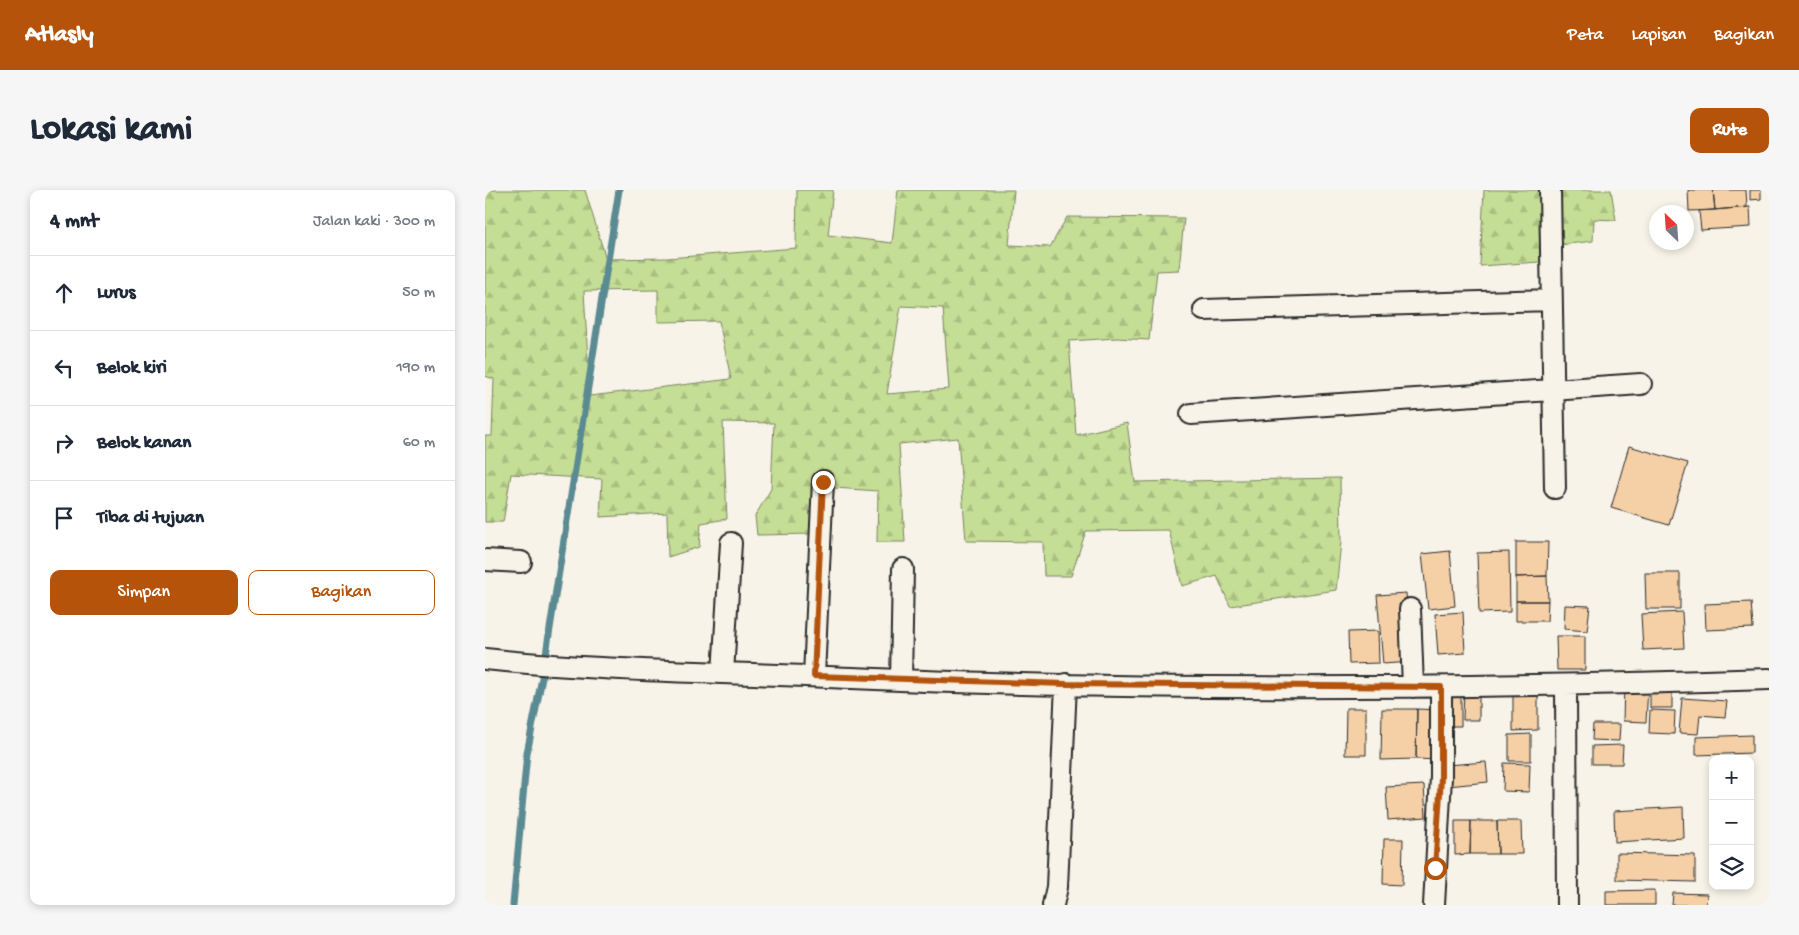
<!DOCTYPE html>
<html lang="id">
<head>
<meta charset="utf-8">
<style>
  body { margin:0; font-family:"Gochi Hand",sans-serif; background:#f6f6f7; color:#1f2937 }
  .controls { position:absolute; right:15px; bottom:15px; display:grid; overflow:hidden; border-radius:10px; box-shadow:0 2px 8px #0003 }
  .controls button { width:45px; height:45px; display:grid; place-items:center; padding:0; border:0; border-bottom:1px solid #e0e1e3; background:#fff; color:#1f2937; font:25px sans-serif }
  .compass { position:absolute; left:1164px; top:15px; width:45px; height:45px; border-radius:50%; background:#fff; box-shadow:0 2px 8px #0003; rotate:335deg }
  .stop { position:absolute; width:15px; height:15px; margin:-11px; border:4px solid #b45309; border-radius:50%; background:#fff }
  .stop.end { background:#b45309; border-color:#fff; box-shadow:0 1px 5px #0008 }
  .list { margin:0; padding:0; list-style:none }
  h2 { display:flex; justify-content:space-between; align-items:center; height:65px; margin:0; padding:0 20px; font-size:21px }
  h2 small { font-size:16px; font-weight:400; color:#747a83 }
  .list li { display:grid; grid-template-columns:32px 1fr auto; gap:15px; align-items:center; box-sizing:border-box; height:75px; padding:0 20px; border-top:1px solid #e0e1e3 }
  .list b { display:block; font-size:19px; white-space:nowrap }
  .list em { font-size:16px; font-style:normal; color:#747a83 }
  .actions { display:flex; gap:10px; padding:15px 20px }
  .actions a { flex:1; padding:11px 0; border:1px solid #b45309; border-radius:10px; text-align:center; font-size:18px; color:#b45309 }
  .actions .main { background:#b45309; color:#fff }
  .icon { flex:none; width:28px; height:28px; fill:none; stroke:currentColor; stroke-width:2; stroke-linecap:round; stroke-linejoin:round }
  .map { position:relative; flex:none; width:1284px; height:715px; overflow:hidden; border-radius:10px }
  header { display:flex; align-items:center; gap:30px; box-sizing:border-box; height:70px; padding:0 25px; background:#b45309; color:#fff }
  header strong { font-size:24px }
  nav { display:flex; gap:28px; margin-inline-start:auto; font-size:18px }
  .intro { display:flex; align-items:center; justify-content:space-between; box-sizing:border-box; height:120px; padding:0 30px }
  h1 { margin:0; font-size:35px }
  .button { padding:12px 22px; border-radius:10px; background:#b45309; color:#fff; font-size:18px; font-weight:700 }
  main { display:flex; gap:30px; padding:0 30px }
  aside { flex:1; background:#fff; border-radius:10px; box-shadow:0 2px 8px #0003 }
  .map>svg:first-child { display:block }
  .forest { fill:url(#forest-firs); stroke:#788460; fill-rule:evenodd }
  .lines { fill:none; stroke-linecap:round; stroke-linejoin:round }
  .stream { stroke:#5a8a92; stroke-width:7 }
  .building { fill:#f5cfa5; stroke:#2b2b2b }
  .street-casing { stroke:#2b2b2b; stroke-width:24 }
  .street { stroke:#f7f3e8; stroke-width:20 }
  .route { stroke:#b45309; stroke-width:6 }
</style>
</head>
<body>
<header>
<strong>Atlasly</strong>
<nav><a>Peta</a><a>Lapisan</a><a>Bagikan</a></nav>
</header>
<div class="intro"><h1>Lokasi kami</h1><a class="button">Rute</a></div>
<main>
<aside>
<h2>4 mnt<small>Jalan kaki · 300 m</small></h2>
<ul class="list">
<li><svg class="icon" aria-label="ahead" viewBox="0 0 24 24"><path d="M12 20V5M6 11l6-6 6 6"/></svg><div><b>Lurus</b></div><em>50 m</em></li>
<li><svg class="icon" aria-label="left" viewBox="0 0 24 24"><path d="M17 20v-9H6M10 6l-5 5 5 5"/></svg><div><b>Belok kiri</b></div><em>190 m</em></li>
<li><svg class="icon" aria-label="right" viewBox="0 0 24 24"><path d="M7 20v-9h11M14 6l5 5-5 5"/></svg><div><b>Belok kanan</b></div><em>60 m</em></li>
<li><svg class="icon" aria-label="arrive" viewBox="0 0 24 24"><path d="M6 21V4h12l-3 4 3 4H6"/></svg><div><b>Tiba di tujuan</b></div></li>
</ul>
<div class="actions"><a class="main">Simpan</a><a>Bagikan</a></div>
</aside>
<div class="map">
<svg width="1284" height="715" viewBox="0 0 1284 715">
  <defs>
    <pattern id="forest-firs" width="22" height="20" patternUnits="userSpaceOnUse" patternTransform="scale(1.25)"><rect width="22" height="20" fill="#c5de95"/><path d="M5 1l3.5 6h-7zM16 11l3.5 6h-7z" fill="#a9bf81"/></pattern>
  </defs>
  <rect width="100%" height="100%" fill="#f7f3e8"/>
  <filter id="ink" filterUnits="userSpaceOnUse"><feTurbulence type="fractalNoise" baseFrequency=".02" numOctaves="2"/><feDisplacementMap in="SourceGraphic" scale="10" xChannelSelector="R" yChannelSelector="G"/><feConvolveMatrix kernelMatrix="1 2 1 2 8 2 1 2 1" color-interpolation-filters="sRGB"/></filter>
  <g filter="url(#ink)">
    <path class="forest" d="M0,0H100L121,69L183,68L311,58L312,0H348L343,45L407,53L413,0H529L524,55L565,57L582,27L699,28L694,80L672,81L664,150L632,148L584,151L591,245L642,233L650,292L855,288L856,352L851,400L745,416L732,386L697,396L684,340L601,341L586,386H559L558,352L481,351L473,248L414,254L420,352H392L393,301L335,297L330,344L272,345L270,326L286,299L289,233L238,232L242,329L216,333L214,357L183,367L182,323L115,327L117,289L26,284L18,332H0V246H7L9,189L0,186ZM173,100V132L234,131L246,189L105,206L99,101ZM416,116L458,118L464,199L402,204Z
      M999,0H1126L1131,30L1109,29L1108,51L1075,55L1069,71L995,76Z"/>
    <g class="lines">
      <path class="stream" d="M28,715L42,563L58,483L134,0"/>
    </g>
    <path class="building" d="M1203,0H1228L1230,20L1204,21Z
      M1228,0H1261L1262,17L1230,20Z
      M1265,0H1276V9L1265,10Z
      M1265,17L1266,37L1216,40L1214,21Z
      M1144,256L1203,273L1184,335L1126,318Z
      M1031,352H1063L1062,386L1031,387Z
      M965,361L970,416L943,419L937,364Z
      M1024,362L1025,422L994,423L992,363Z
      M1160,383H1195V419H1161Z
      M1062,386L1063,411H1031V387Z
      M921,403L926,472L898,474L892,405Z
      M1031,411H1063L1062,431H1031Z
      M1266,412L1268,438L1221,440L1220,414Z
      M1080,415L1105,416L1102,441L1079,439Z
      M978,422L980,463L953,465L950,424Z
      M1197,422L1199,458L1158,460L1156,424Z
      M893,441L894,473L864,474L863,442Z
      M1071,446H1100V480H1072Z
      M1139,495L1163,496L1161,532L1138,531Z
      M1165,495H1187V518H1165Z
      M1028,497L1053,498V540L1028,541Z
      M979,498H994V530H978Z
      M963,504H976V536H963Z
      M1197,508L1242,511L1240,527L1215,525L1213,544L1194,543Z
      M861,518H881V565H860Z
      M897,519H932L931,569L896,570Z
      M932,519L954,520V570L931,569Z
      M1165,520L1190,521L1189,544L1164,543Z
      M1108,534H1135L1134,551L1107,550Z
      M1046,544V571H1024V545Z
      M1267,545V563L1211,565V547Z
      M1138,555L1137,574H1107V556Z
      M1001,572L1003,592L963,596L962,575Z
      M1019,573L1045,574L1044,602L1018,601Z
      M939,595L941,627L903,630L901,597Z
      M1198,617L1199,648L1130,652L1129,621Z
      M970,631H986L985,664L970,665Z
      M986,631H1012L1013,664H985Z
      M1012,631H1036L1037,664H1013Z
      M899,649H918L917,695L898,694Z
      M1132,663L1210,665V692L1132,690Z
      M1170,700V715H1121V701Z
      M1188,703L1222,704L1221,715H1187Z"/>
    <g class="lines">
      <defs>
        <path id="street" d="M1065,0L1070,298
          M719,120L1066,110
          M706,224L1156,194
          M0,370L36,372
          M925,419L928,497
          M0,469C122,482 245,482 367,488C673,502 979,499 1284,489
          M238,483L246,353
          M329,486L338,291
          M416,490L418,379
          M1081,495L1082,715
          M568,715L572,697L581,494
          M949,715L956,587V497"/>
      </defs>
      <use href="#street" class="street-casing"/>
      <use href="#street" class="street"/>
    </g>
  </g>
  <g class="lines" filter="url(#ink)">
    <path class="route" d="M338,292L329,486L581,494L956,497V588L950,678"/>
  </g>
</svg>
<div class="controls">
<button>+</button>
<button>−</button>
<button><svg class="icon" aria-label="layers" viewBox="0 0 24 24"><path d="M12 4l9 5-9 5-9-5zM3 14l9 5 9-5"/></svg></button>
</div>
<svg class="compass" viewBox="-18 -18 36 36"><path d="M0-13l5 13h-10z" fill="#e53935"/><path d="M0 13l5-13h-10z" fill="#747a83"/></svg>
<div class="stop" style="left:950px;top:678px"></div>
<div class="stop end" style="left:338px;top:292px"></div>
</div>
</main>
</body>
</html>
